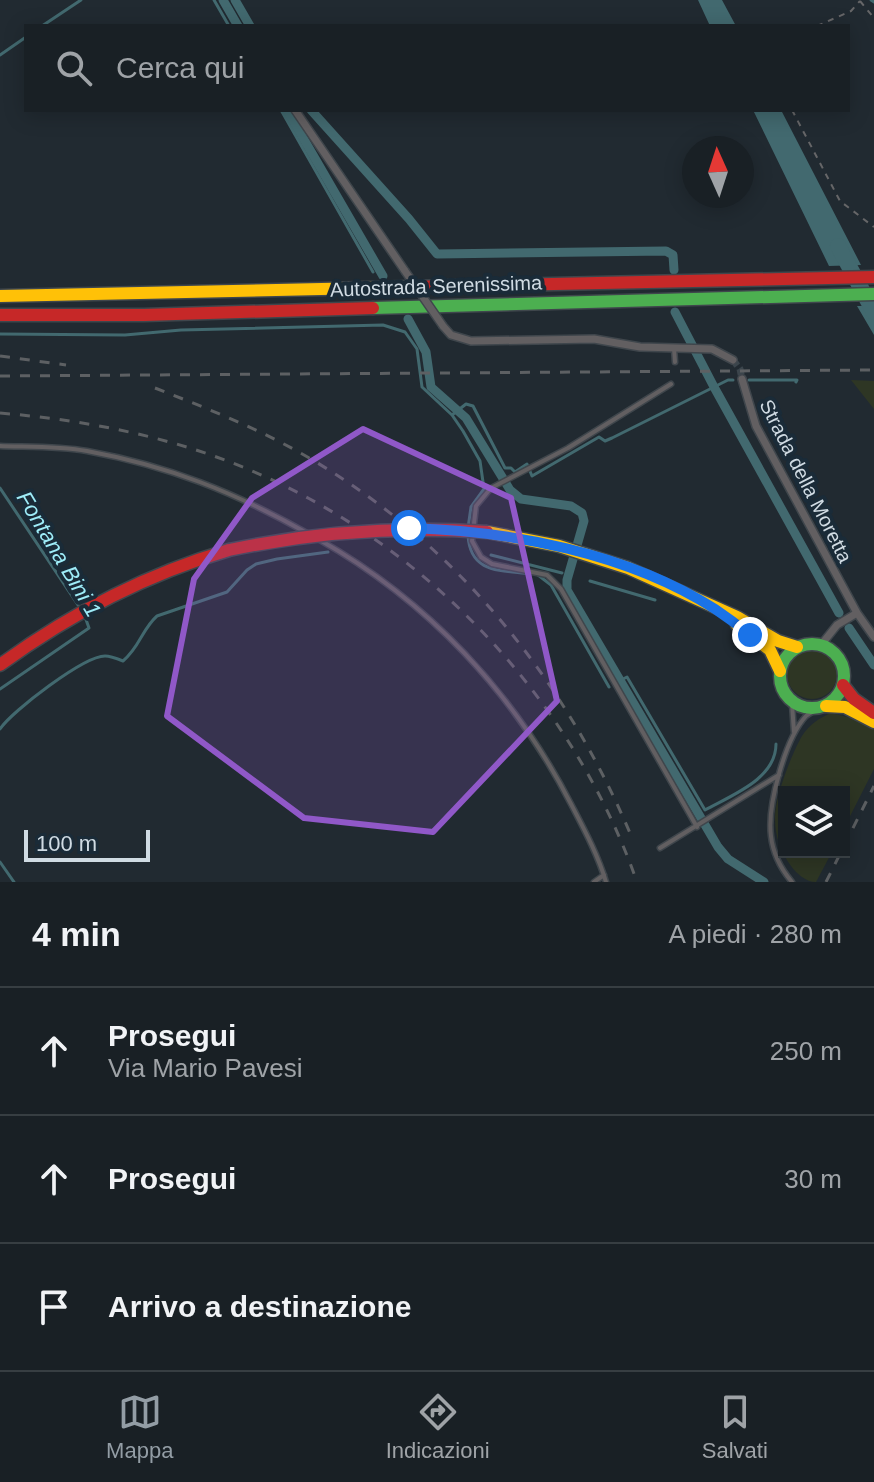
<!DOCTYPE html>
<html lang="it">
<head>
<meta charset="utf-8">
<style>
  body { margin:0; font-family:Arial,sans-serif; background:#22282d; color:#f1f3f6 }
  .controls { position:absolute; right:24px; bottom:24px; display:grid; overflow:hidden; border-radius:0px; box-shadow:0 4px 20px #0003 }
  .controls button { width:72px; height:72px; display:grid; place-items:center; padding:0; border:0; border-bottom:2px solid #373e42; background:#192025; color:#f1f3f6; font:40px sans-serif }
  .compass { position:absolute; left:682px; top:136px; width:72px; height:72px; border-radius:50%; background:#192025; box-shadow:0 4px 20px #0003; rotate:357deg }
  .scale { position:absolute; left:24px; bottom:20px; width:126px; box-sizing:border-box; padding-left:8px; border:4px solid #d0dbe3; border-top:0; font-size:22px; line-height:28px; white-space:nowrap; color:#d0dbe3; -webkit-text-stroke:6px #1a2b38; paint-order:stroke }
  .stop { position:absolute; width:24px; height:24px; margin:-18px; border:6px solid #1a73e8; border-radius:50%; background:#fff }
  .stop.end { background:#1a73e8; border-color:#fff; box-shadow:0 2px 8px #0008 }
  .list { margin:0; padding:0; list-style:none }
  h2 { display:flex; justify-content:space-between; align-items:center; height:104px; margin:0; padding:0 32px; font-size:34px }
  h2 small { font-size:26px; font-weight:400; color:#9fa3a7 }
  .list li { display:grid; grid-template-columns:52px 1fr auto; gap:24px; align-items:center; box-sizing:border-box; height:128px; padding:0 32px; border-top:2px solid #373e42 }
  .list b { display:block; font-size:30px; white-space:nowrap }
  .list p { margin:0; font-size:26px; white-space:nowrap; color:#9fa3a7 }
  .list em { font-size:26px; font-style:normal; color:#9fa3a7 }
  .icon { flex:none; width:44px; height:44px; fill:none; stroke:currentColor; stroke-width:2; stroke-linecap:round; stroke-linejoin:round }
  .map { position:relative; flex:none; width:874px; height:882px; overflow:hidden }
  .search { position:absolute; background:#192025; box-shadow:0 4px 20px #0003; left:24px; right:24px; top:24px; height:88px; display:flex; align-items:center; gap:20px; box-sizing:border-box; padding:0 28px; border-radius:0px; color:#9fa3a7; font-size:30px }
  .sheet { height:488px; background:#192025 }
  nav { display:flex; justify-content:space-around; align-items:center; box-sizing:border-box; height:112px; border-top:2px solid #373e42; background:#192025; font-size:22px; color:#9fa3a7 }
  nav a { display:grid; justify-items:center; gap:4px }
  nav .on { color:#939da5 }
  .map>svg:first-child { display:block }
  .green { fill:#2e3624 }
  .water { fill:#42696f }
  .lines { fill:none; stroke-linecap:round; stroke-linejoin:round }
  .stream { stroke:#42696f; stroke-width:3 }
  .canal { stroke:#42696f; stroke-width:9 }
  .river { stroke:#42696f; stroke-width:16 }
  .street-tunnel { stroke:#3b454c; stroke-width:7; stroke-dasharray:7 3.5; stroke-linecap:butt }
  .lane-casing { stroke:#3f464c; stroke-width:7 }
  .street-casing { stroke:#3f464c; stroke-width:10 }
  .fast-casing { stroke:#3f464c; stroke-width:15 }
  .slow-casing { stroke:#3f464c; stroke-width:15 }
  .jam-casing { stroke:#3f464c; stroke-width:15 }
  .path { stroke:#666668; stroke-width:2; stroke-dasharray:6 6; stroke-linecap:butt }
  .lane { stroke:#625f61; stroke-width:4 }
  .street { stroke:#625f61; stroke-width:7 }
  .fast { stroke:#4caf50; stroke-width:12 }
  .slow { stroke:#ffc107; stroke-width:12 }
  .jam { stroke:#c62828; stroke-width:12 }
  .rail { stroke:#5d6063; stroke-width:3; stroke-dasharray:10 10; stroke-linecap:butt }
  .street-bridge-casing { stroke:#3f464c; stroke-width:10; stroke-linecap:butt }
  .jam-bridge-casing { stroke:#3f464c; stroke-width:15; stroke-linecap:butt }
  .street-bridge { stroke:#625f61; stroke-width:7 }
  .jam-bridge { stroke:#c62828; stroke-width:12 }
  .route { stroke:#1a73e8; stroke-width:10 }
  .marked { fill:#9058c8; fill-opacity:0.2; stroke:#9058c8; stroke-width:6; stroke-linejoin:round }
  .labels { text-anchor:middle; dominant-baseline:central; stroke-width:8; stroke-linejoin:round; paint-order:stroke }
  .street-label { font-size:20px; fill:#d0dbe3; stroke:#1a2b38 }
  .water-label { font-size:22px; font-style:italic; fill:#9eecf8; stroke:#1a2b38 }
</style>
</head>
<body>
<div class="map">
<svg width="874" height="882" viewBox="0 0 874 882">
  <rect width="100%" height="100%" fill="#212a31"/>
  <path class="green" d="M851,380L874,381V409Z
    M787 674a25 25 0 1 1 50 0a25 25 0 1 1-50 0Z
    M831,713L855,719L874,729V769L844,828V792H784V852H832L816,882C806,882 797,874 791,866C781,852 775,837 775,819C774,799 792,753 802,736C809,725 819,718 831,713Z"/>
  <path class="water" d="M698,0H722L736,26H710Z
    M753,110H781L861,265L829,266Z
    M857,306H874V335Z"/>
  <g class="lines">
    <path class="stream" d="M214,0L229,26
      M871,0L874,2
      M42,26L81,0
      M0,55L26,37
      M281,110L373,272
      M0,334L125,335L181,330L383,325L405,332L417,349L422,387L452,415L463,431L480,461L484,489L471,507L468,528
      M749,380H797L796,382
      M452,415L466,404L473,406L505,468H511L515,472L527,464L532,476L599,437L605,441L612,438L728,380H733
      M0,488L80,608
      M468,535C470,574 501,570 531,574
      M491,555L562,573
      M538,575L551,585L609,687
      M590,581L655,600
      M623,679L627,677L705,810C732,795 776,779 776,744
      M0,689L89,628L84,614
      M0,729C12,711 84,656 105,656C110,656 118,659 123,661C140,647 142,629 157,616L227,592L247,570L256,564L277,559L328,552
      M0,862L14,882"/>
    <path class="canal" d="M223,0L238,26
      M235,0L250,26
      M287,110L383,276
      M311,110L409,219L437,254L666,251L673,255L674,270
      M675,312L714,387L839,613
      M408,319L426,352L431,387L466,418L510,490L521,499L571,506L582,513L584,521L567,580V590L718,847L728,859L764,882
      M849,628L874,665"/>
    <path class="river" d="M838,246L874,312"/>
    <path class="street-tunnel" d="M733,360L740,369L742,379"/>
    <defs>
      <path id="lane" d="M674,348L675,362
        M671,384L568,448L491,488L476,506L472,541L481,557L492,564L547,575L561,589L697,827
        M0,446C28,447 59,446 87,451C169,466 234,492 307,533
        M318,539C428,601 514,693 571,804C584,829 598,855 606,882
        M785,693L792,704L794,732
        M660,848L779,775
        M594,882L604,875
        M792,882C781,869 773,854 771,836C767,806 785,739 806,716C811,712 817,709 823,707"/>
      <path id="street" d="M295,110L405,271
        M443,326L451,335L471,341L594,339L640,347L712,349L733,360
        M742,379L756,426L857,613L874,637
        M821,645L837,625L857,613"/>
      <path id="fast" d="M373,308L874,294
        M780 676a32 32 0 1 1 64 0a32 32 0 1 1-64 0Z"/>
      <path id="slow" d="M0,296L411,287
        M487,532L559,546L628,568L737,617L778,641L797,647
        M737,625L770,650L780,671
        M826,706L845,707L874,722"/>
      <path id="jam" d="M411,287L874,277
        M0,315H144L373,308
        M0,665C71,613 144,575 229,550
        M843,685L854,699L874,713"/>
    </defs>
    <use href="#lane" class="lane-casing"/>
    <use href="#street" class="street-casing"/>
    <use href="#fast" class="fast-casing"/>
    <use href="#slow" class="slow-casing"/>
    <use href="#jam" class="jam-casing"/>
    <path class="path" d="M860,1L874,18
      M817,26L851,11L860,1
      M792,110L840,201L874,227"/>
    <use href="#lane" class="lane"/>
    <use href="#street" class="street"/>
    <use href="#fast" class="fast"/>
    <use href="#slow" class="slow"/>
    <use href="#jam" class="jam"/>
    <path class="rail" d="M0,356L66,365
      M0,376L874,370
      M155,388C206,408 257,428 304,455C454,541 563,676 630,833
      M0,413C71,419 141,431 208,454C406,522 568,686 637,882
      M844,846L874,786
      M826,882L841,852"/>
    <defs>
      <path id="street-bridge" d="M405,271L443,326"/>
      <path id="jam-bridge" d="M229,550C315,532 399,526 487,532"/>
    </defs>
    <use href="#street-bridge" class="street-bridge-casing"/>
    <use href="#jam-bridge" class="jam-bridge-casing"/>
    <use href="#street-bridge" class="street-bridge"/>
    <use href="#jam-bridge" class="jam-bridge"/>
  </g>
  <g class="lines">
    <path class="route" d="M409,528C512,531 627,553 715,609C727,617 739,626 750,635"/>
  </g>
  <path class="marked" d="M363,429L511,498L557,701L433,832L304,818L167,716L194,579L252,498Z"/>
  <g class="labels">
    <g class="street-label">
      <text transform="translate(436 286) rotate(-2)">Autostrada Serenissima</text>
      <text transform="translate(806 481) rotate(63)">Strada della Moretta</text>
    </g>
    <g class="water-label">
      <text transform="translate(59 554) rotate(59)">Fontana Bini 1</text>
    </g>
  </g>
</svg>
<div class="controls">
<button><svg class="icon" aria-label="layers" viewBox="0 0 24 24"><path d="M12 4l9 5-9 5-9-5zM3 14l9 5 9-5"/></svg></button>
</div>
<svg class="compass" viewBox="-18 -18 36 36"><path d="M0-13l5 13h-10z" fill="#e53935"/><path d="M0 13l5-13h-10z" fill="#9fa3a7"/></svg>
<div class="scale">100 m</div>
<div class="stop" style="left:409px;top:528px"></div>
<div class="stop end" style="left:750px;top:635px"></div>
<div class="search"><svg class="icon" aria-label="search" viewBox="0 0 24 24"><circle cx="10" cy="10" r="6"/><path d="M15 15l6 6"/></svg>Cerca qui</div>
</div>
<section class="sheet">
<h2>4 min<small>A piedi · 280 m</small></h2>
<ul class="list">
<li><svg class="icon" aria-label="ahead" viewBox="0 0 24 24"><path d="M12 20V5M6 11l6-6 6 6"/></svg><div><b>Prosegui</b><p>Via Mario Pavesi</p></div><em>250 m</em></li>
<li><svg class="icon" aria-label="ahead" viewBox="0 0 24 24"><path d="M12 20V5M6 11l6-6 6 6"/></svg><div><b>Prosegui</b></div><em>30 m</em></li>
<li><svg class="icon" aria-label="arrive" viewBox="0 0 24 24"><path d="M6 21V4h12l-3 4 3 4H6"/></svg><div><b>Arrivo a destinazione</b></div></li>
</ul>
</section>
<nav>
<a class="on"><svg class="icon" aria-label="map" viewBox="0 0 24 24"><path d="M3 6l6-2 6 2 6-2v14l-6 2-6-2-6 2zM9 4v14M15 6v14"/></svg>Mappa</a>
<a><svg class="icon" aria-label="directions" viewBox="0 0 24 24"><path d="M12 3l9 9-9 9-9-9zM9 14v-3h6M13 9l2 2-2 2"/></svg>Indicazioni</a>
<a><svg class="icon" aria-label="saved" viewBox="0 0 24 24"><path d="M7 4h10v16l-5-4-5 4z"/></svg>Salvati</a>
</nav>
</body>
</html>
